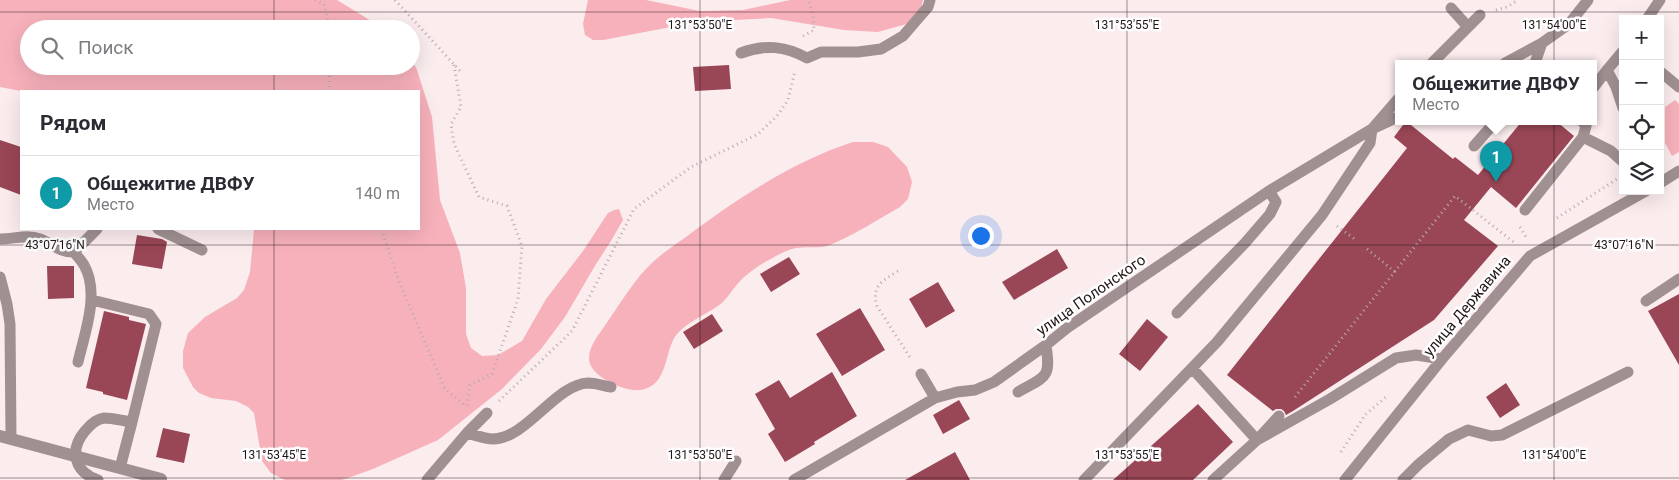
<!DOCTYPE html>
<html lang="ru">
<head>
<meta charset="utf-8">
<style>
  body { margin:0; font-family:Roboto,sans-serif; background:#f2f2f3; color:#2b2b33 }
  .controls { position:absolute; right:15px; top:15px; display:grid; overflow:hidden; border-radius:0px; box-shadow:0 5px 20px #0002 }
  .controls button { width:45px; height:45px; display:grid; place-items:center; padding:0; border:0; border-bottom:1px solid #e1e1e2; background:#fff; color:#2b2b33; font:25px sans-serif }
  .you { position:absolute; left:980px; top:235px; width:18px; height:18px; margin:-12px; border:4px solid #fff; border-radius:50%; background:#1a73e8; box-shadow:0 0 0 8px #1a73e833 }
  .badge { display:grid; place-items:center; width:32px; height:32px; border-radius:50%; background:#111827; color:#fff; font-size:16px; font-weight:700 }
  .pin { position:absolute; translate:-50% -41px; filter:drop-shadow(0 1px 2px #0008) }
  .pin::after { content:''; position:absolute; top:26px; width:18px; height:15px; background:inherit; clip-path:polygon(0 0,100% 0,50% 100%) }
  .popup { position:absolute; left:1395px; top:60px; width:202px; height:65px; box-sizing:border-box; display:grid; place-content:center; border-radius:0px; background:#fff; filter:drop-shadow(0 1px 4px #0005); font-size:16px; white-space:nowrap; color:#7c7c81 }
  .popup b { font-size:19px; color:#2b2b33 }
  .popup::after { content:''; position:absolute; left:50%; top:100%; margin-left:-10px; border:10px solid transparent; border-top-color:#fff }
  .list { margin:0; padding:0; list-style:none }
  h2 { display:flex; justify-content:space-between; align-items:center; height:65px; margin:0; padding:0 20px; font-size:21px }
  h2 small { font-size:16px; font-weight:400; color:#7c7c81 }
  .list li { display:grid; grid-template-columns:32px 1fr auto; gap:15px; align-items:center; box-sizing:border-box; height:75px; padding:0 20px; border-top:1px solid #e1e1e2 }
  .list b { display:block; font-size:19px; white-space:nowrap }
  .list p { margin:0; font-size:16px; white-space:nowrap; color:#7c7c81 }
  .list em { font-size:16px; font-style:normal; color:#7c7c81 }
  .icon { flex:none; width:28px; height:28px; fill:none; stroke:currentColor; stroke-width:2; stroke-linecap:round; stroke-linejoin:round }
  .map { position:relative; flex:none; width:1679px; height:480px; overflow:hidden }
  .search { position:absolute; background:#fff; box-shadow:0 5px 20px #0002; left:20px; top:20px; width:400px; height:55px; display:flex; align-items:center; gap:12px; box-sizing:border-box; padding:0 18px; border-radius:28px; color:#7c7c81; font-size:19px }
  .panel { position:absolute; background:#fff; box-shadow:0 5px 20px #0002; left:20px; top:90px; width:400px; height:140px; border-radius:0px }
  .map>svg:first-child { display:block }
  .green { fill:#f7b1bb }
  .building { fill:#994656 }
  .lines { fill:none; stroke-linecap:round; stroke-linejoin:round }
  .path { stroke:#b9abad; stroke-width:3; stroke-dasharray:1 4; stroke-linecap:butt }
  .service { stroke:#a09092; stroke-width:11 }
  .minor { stroke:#a09092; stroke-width:12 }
  .ticks { fill:none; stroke:#211517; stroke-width:1; stroke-opacity:0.45 }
  .labels { text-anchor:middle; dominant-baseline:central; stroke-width:5; stroke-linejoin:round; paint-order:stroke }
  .street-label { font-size:15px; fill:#211517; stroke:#fefefe }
  .ticks-label { font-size:12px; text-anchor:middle; fill:#211517; stroke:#fefefe; stroke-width:5; stroke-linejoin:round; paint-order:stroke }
</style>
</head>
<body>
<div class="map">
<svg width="1679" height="480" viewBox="0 0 1679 480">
  <rect width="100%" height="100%" fill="#fbecee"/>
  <path class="green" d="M0,0H337L381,27L383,29H29V66H411V62L416,67L432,117L440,200L460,253L466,288V334L471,348L482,356L498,355L522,341L546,299L583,251L608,213L614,210L619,209L623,220L611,241L596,264L565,317L541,349L502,389L438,440L373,469L342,480H285L271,473L262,461L254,413L248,407L236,401L211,398L199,393L193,387L183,368V351L188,333L205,317L237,298L244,290L250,272L254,229H419V91H21L0,87Z
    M588,0H646L700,11L743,10L790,0H923L920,14L910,23L878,32L844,30L771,18L697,22L603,40H593L585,35L583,24Z
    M1675,100L1679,104V152L1672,156L1665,143V107Z
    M853,142H873L888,147L907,167L912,182L908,199L900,207C877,220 854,235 830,245C819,249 808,246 796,248C787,250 777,255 769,260C759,265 749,272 741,280C734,287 729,296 722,303C709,313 693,319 681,330C663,344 671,381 645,389C633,393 616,386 606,380C575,362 593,343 608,321C622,301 635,278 654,261C665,251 678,243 690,234C738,198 796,160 853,142Z"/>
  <path class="building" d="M729,65L731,89L695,91L693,67Z
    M1406,121L1453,159L1455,157L1478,175L1522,121H1556L1574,136L1516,208L1491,187L1464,220L1498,246L1434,320L1293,411L1286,415L1284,411L1281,409H1276L1273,411L1227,375L1407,148L1394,137Z
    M0,140L21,147V195L0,187Z
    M137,235L162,239L167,242L162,269L132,264Z
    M1057,249L1068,268L1014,300L1002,282Z
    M789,257L800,274L771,292L760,274Z
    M47,266H74V298L48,299Z
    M938,282L955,311L926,328L909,299Z
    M1679,294V365L1648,311Z
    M860,308L885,350L842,376L816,334Z
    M104,311L129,317V320L146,324L127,400L103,394V392L86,388Z
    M712,314L723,331L694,349L683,332Z
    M1147,319L1168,337L1140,371L1119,354Z
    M832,372L857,416L814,442L815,444L785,462L768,434L775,429L755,394L779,380L790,398Z
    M1506,383L1520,405L1500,418L1486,397Z
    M959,400L970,419L943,434L933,415Z
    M1198,404L1233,442L1193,480H1113Z
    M163,428L190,434L184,463L156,457Z
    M955,452L970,480H905Z"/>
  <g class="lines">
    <path class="path" d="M315,0L324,4L330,29
      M395,0L461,72
      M1496,10L1507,7L1518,0
      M803,36L814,30L813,14L808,0
      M454,65L461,107L451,124L454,144L479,197L507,206L522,246L518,299L492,374L470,385L467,406
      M330,66L329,87L332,91
      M1557,218L1617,179
      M1337,226L1356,240
      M1520,227L1526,237
      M383,229V234L400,284L445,389L466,406
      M1367,249L1395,272
      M898,271C883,281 871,285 877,306L911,359
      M1295,397L1455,196L1516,244
      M499,401L572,331L634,209L691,167L758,134L777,116L788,100L795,71
      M1341,452L1365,415L1386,397"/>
    <path class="service" d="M1451,8L1468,27
      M1647,19L1660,0
      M1623,51L1607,70L1616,87L1623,108
      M741,53C765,44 785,46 807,58L821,52H858L881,49L903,36L928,7L930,0
      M1432,63L1480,15
      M1505,63L1542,43L1569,24L1588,0
      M1535,63L1542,43
      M1662,73L1679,87
      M1594,87L1607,70
      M1583,137L1611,151L1623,162
      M1474,146L1496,121
      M1660,183L1679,171
      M1525,210L1583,137L1586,126L1582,121
      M158,229L202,250
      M0,239C14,239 27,234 40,239C52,243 60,253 74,252L97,229
      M74,252C77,256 81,260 84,265C100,293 85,332 78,362
      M0,277L7,304L10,324L11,439
      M92,300L149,314L156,324L132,422C123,421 113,418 104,418C96,419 90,425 85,431C69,450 74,472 98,480
      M1646,301L1679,279
      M1177,313L1245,243L1270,214L1276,202L1269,191
      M1192,368L1257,440L1279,416
      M921,374L935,398
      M1018,392C1046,376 1051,379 1046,345
      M467,433C475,435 485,439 493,439C526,439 556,384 588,383C596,383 604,386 611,387
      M120,468L132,422
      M427,480L467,433L487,413
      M724,480L736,461
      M794,480L935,398L957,392L975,390L994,382L1046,345L1067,328L1269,191L1372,129L1398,117
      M1084,480L1217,342L1322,215L1370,143L1372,129L1398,99
      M1213,480L1257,440L1330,399L1396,358L1416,355L1442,359
      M1345,480L1442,359L1530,256L1646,191
      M1403,480L1419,464L1449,439L1468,430L1491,436L1502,435L1628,372"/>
    <path class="minor" d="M0,436L161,479"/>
  </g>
  <path class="ticks" d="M274,0V29M700,0V480M1127,0V480M1554,0V480M0,12H1679M274,66V91M274,229V480M0,245H1679M0,478H1679"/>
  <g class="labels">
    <g class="street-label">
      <text transform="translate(1091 295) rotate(-35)">улица Полонского</text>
      <text transform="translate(1467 306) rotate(-50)">улица Державина</text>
    </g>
  </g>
  <g class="ticks-label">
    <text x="700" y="29">131°53'50"E</text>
    <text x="1127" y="29">131°53'55"E</text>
    <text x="1554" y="29">131°54'00"E</text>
    <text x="55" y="249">43°07'16"N</text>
    <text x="1624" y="249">43°07'16"N</text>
    <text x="274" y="459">131°53'45"E</text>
    <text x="700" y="459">131°53'50"E</text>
    <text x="1127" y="459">131°53'55"E</text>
    <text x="1554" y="459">131°54'00"E</text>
  </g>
</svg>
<div class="controls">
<button>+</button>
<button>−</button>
<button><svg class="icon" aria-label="locate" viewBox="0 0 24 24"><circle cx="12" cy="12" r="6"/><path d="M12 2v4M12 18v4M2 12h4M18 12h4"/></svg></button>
<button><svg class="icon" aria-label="layers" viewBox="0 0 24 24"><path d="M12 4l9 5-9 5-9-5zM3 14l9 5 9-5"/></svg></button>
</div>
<div class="you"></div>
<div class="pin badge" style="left:1496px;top:182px;background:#0f9aa8">1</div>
<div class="popup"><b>Общежитие ДВФУ</b>Место</div>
<div class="search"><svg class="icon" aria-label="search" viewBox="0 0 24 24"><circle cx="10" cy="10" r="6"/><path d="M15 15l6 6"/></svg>Поиск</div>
<section class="panel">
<h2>Рядом<small></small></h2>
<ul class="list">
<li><span class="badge" style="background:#0f9aa8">1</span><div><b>Общежитие ДВФУ</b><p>Место</p></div><em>140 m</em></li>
</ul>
</section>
</div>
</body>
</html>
